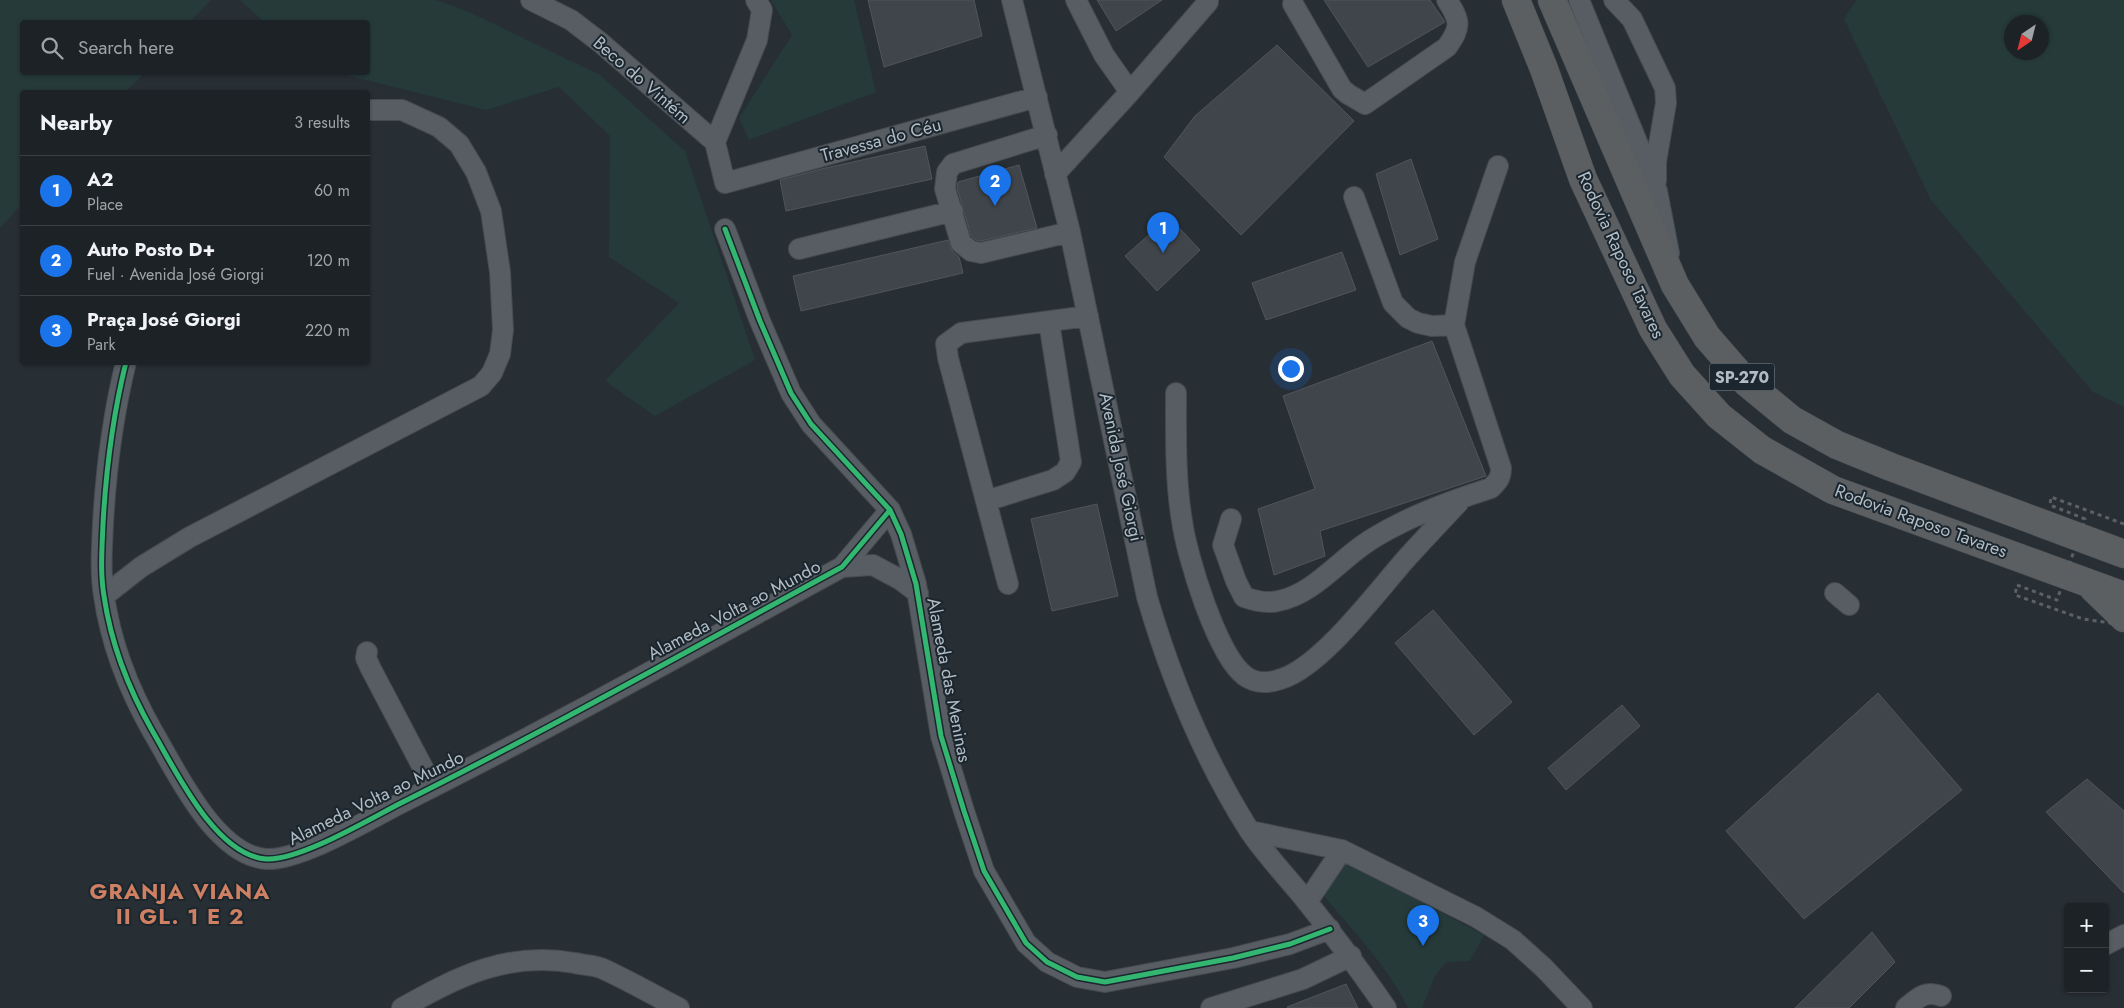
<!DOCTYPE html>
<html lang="en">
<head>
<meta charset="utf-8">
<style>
  body { margin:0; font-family:Jost,sans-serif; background:#252a2f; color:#f1f3f6 }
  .controls { position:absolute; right:15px; bottom:15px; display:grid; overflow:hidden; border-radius:5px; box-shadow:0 1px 4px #0004 }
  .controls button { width:45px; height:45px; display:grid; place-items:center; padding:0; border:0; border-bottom:1px solid #3b3f44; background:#1d2227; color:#f1f3f6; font:25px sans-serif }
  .compass { position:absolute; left:2004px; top:15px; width:45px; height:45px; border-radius:50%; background:#1d2227; box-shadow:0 1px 4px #0004; rotate:215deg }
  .you { position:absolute; left:1290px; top:368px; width:18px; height:18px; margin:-12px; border:4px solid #fff; border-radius:50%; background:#1a73e8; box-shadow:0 0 0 8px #1a73e833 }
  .badge { display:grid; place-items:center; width:32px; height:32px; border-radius:50%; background:#1a73e8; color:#fff; font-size:16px; font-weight:700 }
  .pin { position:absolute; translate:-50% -41px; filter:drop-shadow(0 1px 2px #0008) }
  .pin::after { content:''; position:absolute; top:26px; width:18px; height:15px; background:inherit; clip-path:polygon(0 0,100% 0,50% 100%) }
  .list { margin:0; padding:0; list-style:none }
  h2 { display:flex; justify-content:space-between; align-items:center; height:65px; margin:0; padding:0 20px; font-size:21px }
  h2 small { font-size:16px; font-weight:400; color:#a0a4a7 }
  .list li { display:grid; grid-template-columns:32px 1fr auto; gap:15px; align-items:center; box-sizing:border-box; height:70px; padding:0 20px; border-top:1px solid #3b3f44 }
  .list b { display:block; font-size:19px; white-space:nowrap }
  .list p { margin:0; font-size:16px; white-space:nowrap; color:#a0a4a7 }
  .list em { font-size:16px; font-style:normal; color:#a0a4a7 }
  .icon { flex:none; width:28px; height:28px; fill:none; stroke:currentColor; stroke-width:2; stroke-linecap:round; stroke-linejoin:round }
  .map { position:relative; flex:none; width:2124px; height:1008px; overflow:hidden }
  .search { position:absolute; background:#1d2227; box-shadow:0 1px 4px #0004; left:20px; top:20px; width:350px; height:55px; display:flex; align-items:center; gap:12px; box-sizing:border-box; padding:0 18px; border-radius:5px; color:#a0a4a7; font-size:19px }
  .panel { position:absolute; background:#1d2227; box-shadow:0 1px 4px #0004; left:20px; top:90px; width:350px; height:275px; border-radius:5px }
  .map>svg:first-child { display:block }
  .green { fill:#253a39; fill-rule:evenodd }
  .building { fill:#3f454a; stroke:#4f565b }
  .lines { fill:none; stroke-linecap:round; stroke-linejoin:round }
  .minor-casing { stroke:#454a4f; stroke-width:22 }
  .highway-casing { stroke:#444a4f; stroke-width:29 }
  .minor { stroke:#575d62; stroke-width:20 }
  .highway { stroke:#5c5f62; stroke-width:28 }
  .path-bridge { stroke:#5b6166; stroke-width:3; stroke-dasharray:4 4; stroke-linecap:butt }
  .cycleway-casing { stroke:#1b262e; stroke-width:8 }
  .cycleway { stroke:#33b770; stroke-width:5 }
  .labels { text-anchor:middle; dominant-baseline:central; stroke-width:4; stroke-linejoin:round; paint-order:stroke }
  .shield { fill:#1b262e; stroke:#848f98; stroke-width:1 }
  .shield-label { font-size:16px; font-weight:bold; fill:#b1bcc5 }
  .street-label { font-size:18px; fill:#b1bcc5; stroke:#1b262e }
  .district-label { font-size:22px; font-weight:bold; letter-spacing:1px; fill:#cf8062; stroke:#1b262e }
</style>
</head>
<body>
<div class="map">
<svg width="2124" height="1008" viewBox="0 0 2124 1008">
  <rect width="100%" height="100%" fill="#272e34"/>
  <path class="green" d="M0,0H211L190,22H22V72L144,73L126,92H22V204L0,228Z
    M240,0H436L467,11L600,75L685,151L755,360L655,416L605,381L679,303L609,257L610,136L559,87L486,110L338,73L368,72V22H264Z
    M771,0H854L876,92L749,140L739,118L792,35Z
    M1856,0H2124V407L2093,392L1931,200L1844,19ZM2042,22V52H2012V22Z
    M1348,863L1484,935L1470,961L1446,962L1435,976L1422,1008H1408C1386,964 1354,932 1323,895L1322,884Z"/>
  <path class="building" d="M868,0H974L982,36L884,67Z
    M1097,0H1162L1116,31Z
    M1324,0H1430L1445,22L1368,67Z
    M1277,45L1354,121L1241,235L1164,157L1195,116Z
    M925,146L932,179L786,211L780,180L821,169Z
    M1411,159L1438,239L1400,255L1376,174Z
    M1019,165L1037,228L981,241L976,240L971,236L957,188L958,182Z
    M1169,217L1200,250L1157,291L1125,256Z
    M948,240L953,252L959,257L963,273L801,311L793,276Z
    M1342,252L1356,290L1266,320L1252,283Z
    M1432,341L1486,476L1320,531L1325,556L1274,575L1258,509L1315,489L1283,396Z
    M1097,504L1118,596L1052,611L1031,519Z
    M1433,610L1512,702L1474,735L1395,643Z
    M1878,693L1962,790L1804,919L1726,831Z
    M1622,705L1640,726L1566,790L1548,768Z
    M2087,779L2124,811V893L2046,812Z
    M1872,932L1895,962L1849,1008H1795Z
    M1346,984L1358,1008H1288L1287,1007Z"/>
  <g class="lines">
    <defs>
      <path id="minor" d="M531,0L571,20L601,43L715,142L725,183L1037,97
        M1012,0L1070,232L1147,597C1171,679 1203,757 1249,830C1265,854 1286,876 1304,898C1333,934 1360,970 1386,1008
        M1076,0L1104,55L1130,92L1208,2
        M1579,0L1657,191L1669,253
        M1614,0L1632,19L1665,88L1666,103L1656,162V181
        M1293,4L1342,89L1348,94L1365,104L1447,47C1462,26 1460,21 1447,0
        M1047,135L953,164L947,172L945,189L961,243L971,251L981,253L1070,232
        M715,142L757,40L762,10L756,0
        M1055,174L1130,92
        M725,229L760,321L791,393L811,424L890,510L901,534L916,584L941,736L964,811L984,871L1026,943L1047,962L1077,977L1105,982L1233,958L1290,944L1330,929
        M799,249L953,211
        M1454,325L1465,262L1498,166
        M126,362C113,415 106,469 103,524C102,548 100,572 104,596C111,644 129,690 153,732C176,771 215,855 266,859C299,861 368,820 399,804C549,729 695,647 842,567L890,510
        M1176,393C1176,436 1175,479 1182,521C1187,557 1217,655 1245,676C1256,684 1270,683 1281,679C1321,667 1377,592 1405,560C1423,540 1441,521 1459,502
        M986,501L1053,480L1065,472L1071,462L1049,322
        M1231,519L1223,545L1236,581L1244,597C1255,601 1266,604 1278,601C1311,595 1336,564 1363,545C1374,537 1387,530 1399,524C1428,509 1460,498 1491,488C1498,481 1501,478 1501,468L1454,325L1432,326L1418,323L1408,318L1393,303L1354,197
        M842,567L873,565L901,580L918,593
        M1008,584L948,358L946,344L961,333L1088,316
        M1835,593L1849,605
        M104,596L141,567L190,537L481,386L492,373L500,354L503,330L500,272L491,211L476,172L459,144L439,127L402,110H368
        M367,652L366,658L370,667L433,787
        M1250,831L1342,850L1476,917L1513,940L1544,968L1582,1008
        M1307,902L1342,850
        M2105,945L2124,935
        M402,1008C459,976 507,951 575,963C583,965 593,965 601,968C628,980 653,995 679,1008
        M1211,1008L1303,979L1351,956
        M1906,1008C1918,998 1925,990 1941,996"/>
      <path id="highway" d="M1516,0L1544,69L1583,179L1653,329L1682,375L1719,416L1762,450L1833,490L2124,596
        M1552,0L1675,285L1707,337L1747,383L1792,420L1837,445L1891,467L2124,554
        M2093,588L2124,618"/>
    </defs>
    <use href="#minor" class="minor-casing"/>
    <use href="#highway" class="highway-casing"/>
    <use href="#minor" class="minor"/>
    <use href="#highway" class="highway"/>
    <path class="path-bridge" d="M2124,524L2051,497L2050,505L2085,519L2057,600L2017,585L2015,595L2083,619L2124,625"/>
    <defs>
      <path id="cycleway" d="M725,229L760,321L791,393L811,424L890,510L901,534L916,584L941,736L964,811L984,871L1026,943L1047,962L1077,977L1105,982L1233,958L1290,944L1330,929
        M126,362C113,415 106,469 103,524C102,548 100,572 104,596C111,644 129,690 153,732C176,771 215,855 266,859C299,861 368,820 399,804C549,729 695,647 842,567L890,510"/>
    </defs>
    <use href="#cycleway" class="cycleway-casing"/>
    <use href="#cycleway" class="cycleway"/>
  </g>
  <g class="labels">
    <rect class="shield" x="1709.5" y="363.5" width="65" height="27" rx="4"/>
    <g class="shield-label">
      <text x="1742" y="377">SP-270</text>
    </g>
    <g class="street-label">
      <text transform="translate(642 80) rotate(41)">Beco do Vintém</text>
      <text transform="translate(881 140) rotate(-15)">Travessa do Céu</text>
      <text transform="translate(1621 255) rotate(65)">Rodovia Raposo Tavares</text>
      <text transform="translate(1121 467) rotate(78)">Avenida José Giorgi</text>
      <text transform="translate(1921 521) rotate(20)">Rodovia Raposo Tavares</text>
      <text transform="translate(734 610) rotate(-28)">Alameda Volta ao Mundo</text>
      <text transform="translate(949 680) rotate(79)">Alameda das Meninas</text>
      <text transform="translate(376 798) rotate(-26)">Alameda Volta ao Mundo</text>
    </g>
    <g class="district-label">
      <text x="180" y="891">GRANJA VIANA<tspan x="180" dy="25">II GL. 1 E 2</tspan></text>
    </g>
  </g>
</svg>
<div class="controls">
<button>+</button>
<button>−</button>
</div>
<svg class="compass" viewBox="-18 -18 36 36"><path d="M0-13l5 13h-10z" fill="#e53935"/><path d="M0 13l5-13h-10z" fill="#a0a4a7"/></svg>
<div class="you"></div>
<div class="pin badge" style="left:1163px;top:253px">1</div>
<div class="pin badge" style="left:995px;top:206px">2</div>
<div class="pin badge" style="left:1423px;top:946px">3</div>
<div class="search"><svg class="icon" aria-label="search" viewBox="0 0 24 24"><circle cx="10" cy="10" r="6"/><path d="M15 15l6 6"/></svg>Search here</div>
<section class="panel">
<h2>Nearby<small>3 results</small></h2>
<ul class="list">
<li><span class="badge">1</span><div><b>A2</b><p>Place</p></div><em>60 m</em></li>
<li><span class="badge">2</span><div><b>Auto Posto D+</b><p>Fuel · Avenida José Giorgi</p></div><em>120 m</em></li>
<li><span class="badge">3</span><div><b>Praça José Giorgi</b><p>Park</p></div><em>220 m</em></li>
</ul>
</section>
</div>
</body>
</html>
